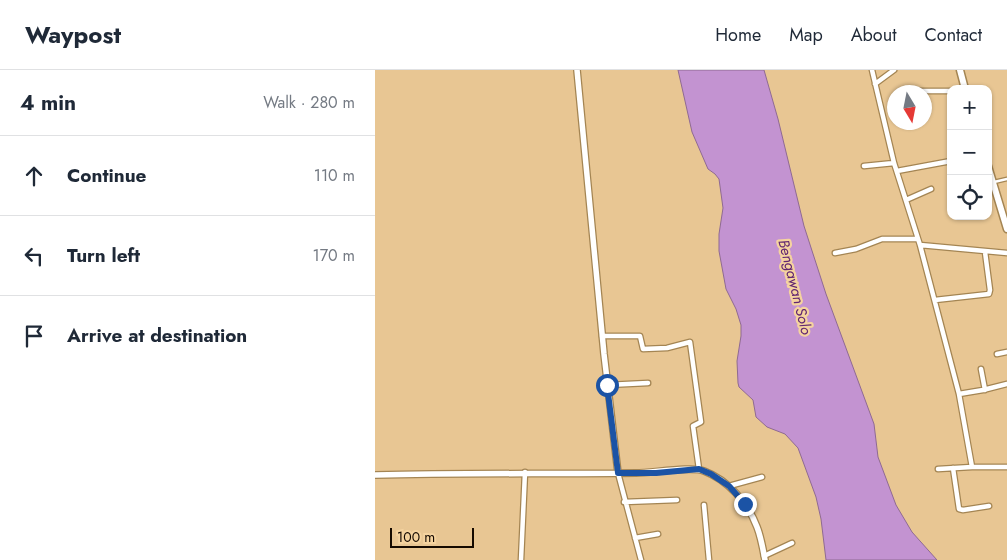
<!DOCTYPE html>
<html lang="en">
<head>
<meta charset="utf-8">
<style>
  body { margin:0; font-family:Jost,sans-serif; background:#f2f2f3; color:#1f2937 }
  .controls { position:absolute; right:15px; top:15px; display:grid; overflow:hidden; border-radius:10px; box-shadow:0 1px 4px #0004 }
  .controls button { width:45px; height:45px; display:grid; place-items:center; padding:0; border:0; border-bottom:1px solid #e0e1e3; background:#fff; color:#1f2937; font:25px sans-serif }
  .compass { position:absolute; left:512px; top:15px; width:45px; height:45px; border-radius:50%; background:#fff; box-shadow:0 1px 4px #0004; rotate:170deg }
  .scale { position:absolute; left:15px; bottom:12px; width:84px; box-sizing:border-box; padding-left:5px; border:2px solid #150a00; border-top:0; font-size:14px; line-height:18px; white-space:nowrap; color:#150a00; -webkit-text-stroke:4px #f5d39f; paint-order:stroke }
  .stop { position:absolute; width:15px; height:15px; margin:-11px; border:4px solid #1b53a5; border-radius:50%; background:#fff }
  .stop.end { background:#1b53a5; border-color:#fff; box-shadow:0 1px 5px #0008 }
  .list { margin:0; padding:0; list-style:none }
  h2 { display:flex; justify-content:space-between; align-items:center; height:65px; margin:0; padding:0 20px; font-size:21px }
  h2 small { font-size:16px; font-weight:400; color:#747a83 }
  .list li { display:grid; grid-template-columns:32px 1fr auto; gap:15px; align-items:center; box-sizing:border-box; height:80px; padding:0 20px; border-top:1px solid #e0e1e3 }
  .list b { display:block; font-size:19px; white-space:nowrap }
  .list em { font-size:16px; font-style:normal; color:#747a83 }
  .icon { flex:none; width:28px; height:28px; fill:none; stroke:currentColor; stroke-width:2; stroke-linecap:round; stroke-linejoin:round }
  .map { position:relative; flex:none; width:632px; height:490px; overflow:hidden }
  header { display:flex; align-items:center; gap:30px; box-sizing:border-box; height:70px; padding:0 25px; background:#fff; border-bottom:1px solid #e0e1e3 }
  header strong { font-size:24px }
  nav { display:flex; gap:28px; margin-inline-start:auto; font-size:18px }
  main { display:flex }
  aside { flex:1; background:#fff }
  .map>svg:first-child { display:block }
  .water { fill:#c393d1; stroke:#8f6a92 }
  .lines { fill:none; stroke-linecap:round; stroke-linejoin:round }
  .service-casing { stroke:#a48553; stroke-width:5 }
  .minor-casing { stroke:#a48553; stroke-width:7 }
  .tertiary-casing { stroke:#a48553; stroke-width:8 }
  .secondary-casing { stroke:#a48553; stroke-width:9 }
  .service { stroke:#fff; stroke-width:2.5 }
  .minor { stroke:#fff; stroke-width:4.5 }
  .tertiary { stroke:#fff; stroke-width:5.5 }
  .secondary { stroke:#fff; stroke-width:6 }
  .route { stroke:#1b53a5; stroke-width:6 }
  .labels { text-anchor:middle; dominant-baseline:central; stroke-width:4.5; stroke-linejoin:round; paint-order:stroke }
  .water-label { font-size:15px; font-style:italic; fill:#612671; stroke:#f5d39f }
</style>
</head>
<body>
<header>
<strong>Waypost</strong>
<nav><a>Home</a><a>Map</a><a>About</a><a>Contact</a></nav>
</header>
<main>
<aside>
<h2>4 min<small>Walk · 280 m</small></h2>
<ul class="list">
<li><svg class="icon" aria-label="ahead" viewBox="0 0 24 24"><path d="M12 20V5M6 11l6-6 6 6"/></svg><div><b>Continue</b></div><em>110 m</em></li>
<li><svg class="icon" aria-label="left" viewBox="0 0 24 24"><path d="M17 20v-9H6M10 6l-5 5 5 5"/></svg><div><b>Turn left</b></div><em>170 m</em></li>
<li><svg class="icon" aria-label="arrive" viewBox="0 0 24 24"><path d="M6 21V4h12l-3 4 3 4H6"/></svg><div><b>Arrive at destination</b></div></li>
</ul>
</aside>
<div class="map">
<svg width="632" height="490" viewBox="0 0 632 490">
  <rect width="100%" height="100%" fill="#e8c693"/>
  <path class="water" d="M303,0H389L403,49L429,156L451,224L499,354L503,387L521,435L537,462L562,490H451L446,449L441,427L423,378L410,364L392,357L381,347L378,330L364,317L363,313L362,291L366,266V255L361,239L351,219L344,181V164L348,138L344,109L340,104L333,99L317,62Z"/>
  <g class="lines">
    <defs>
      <path id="service" d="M619,112L632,109"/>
      <path id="minor" d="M497,0L519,93L545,175L584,324L597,397
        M500,14L519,0
        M535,21H576
        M489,96L519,93
        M522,101L576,91
        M531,130L556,119
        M545,175L632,183
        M460,183L481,179L507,169H543
        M560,230L614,224L615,220L610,182
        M227,266H265L268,279L292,278L315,272L326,352L318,356L324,399
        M622,284L632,282
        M606,299L610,320
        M232,315L273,313
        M584,324L608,320L632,314
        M578,398L584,439L588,440L614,436
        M563,399L597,397H632
        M243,403L266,490
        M354,416L387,407
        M249,432L302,430
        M329,435L334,490
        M260,468L283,464
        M389,486L417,473
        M146,490L150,402"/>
      <path id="tertiary" d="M202,0L229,284L243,403
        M0,405C87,403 174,404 261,403C277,403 317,396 329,401C353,410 373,433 382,457C386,467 388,479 390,490"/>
      <path id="secondary" d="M585,0L590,19
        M613,96L632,159"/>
    </defs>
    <use href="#service" class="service-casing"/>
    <use href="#minor" class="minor-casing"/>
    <use href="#tertiary" class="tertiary-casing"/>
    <use href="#secondary" class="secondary-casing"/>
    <use href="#service" class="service"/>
    <use href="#minor" class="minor"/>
    <use href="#tertiary" class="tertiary"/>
    <use href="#secondary" class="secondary"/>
  </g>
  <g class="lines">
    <path class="route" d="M232,315L243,403H281L324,399L336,404L354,416L370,434"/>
  </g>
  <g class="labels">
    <g class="water-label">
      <text transform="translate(420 217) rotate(76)">Bengawan Solo</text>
    </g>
  </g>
</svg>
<div class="controls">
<button>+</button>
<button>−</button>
<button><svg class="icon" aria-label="locate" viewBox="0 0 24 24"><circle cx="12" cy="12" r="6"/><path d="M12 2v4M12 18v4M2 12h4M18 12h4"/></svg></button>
</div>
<svg class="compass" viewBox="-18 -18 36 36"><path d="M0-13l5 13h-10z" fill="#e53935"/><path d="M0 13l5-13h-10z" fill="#747a83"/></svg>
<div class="scale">100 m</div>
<div class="stop" style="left:232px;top:315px"></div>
<div class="stop end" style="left:370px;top:434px"></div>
</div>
</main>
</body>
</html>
